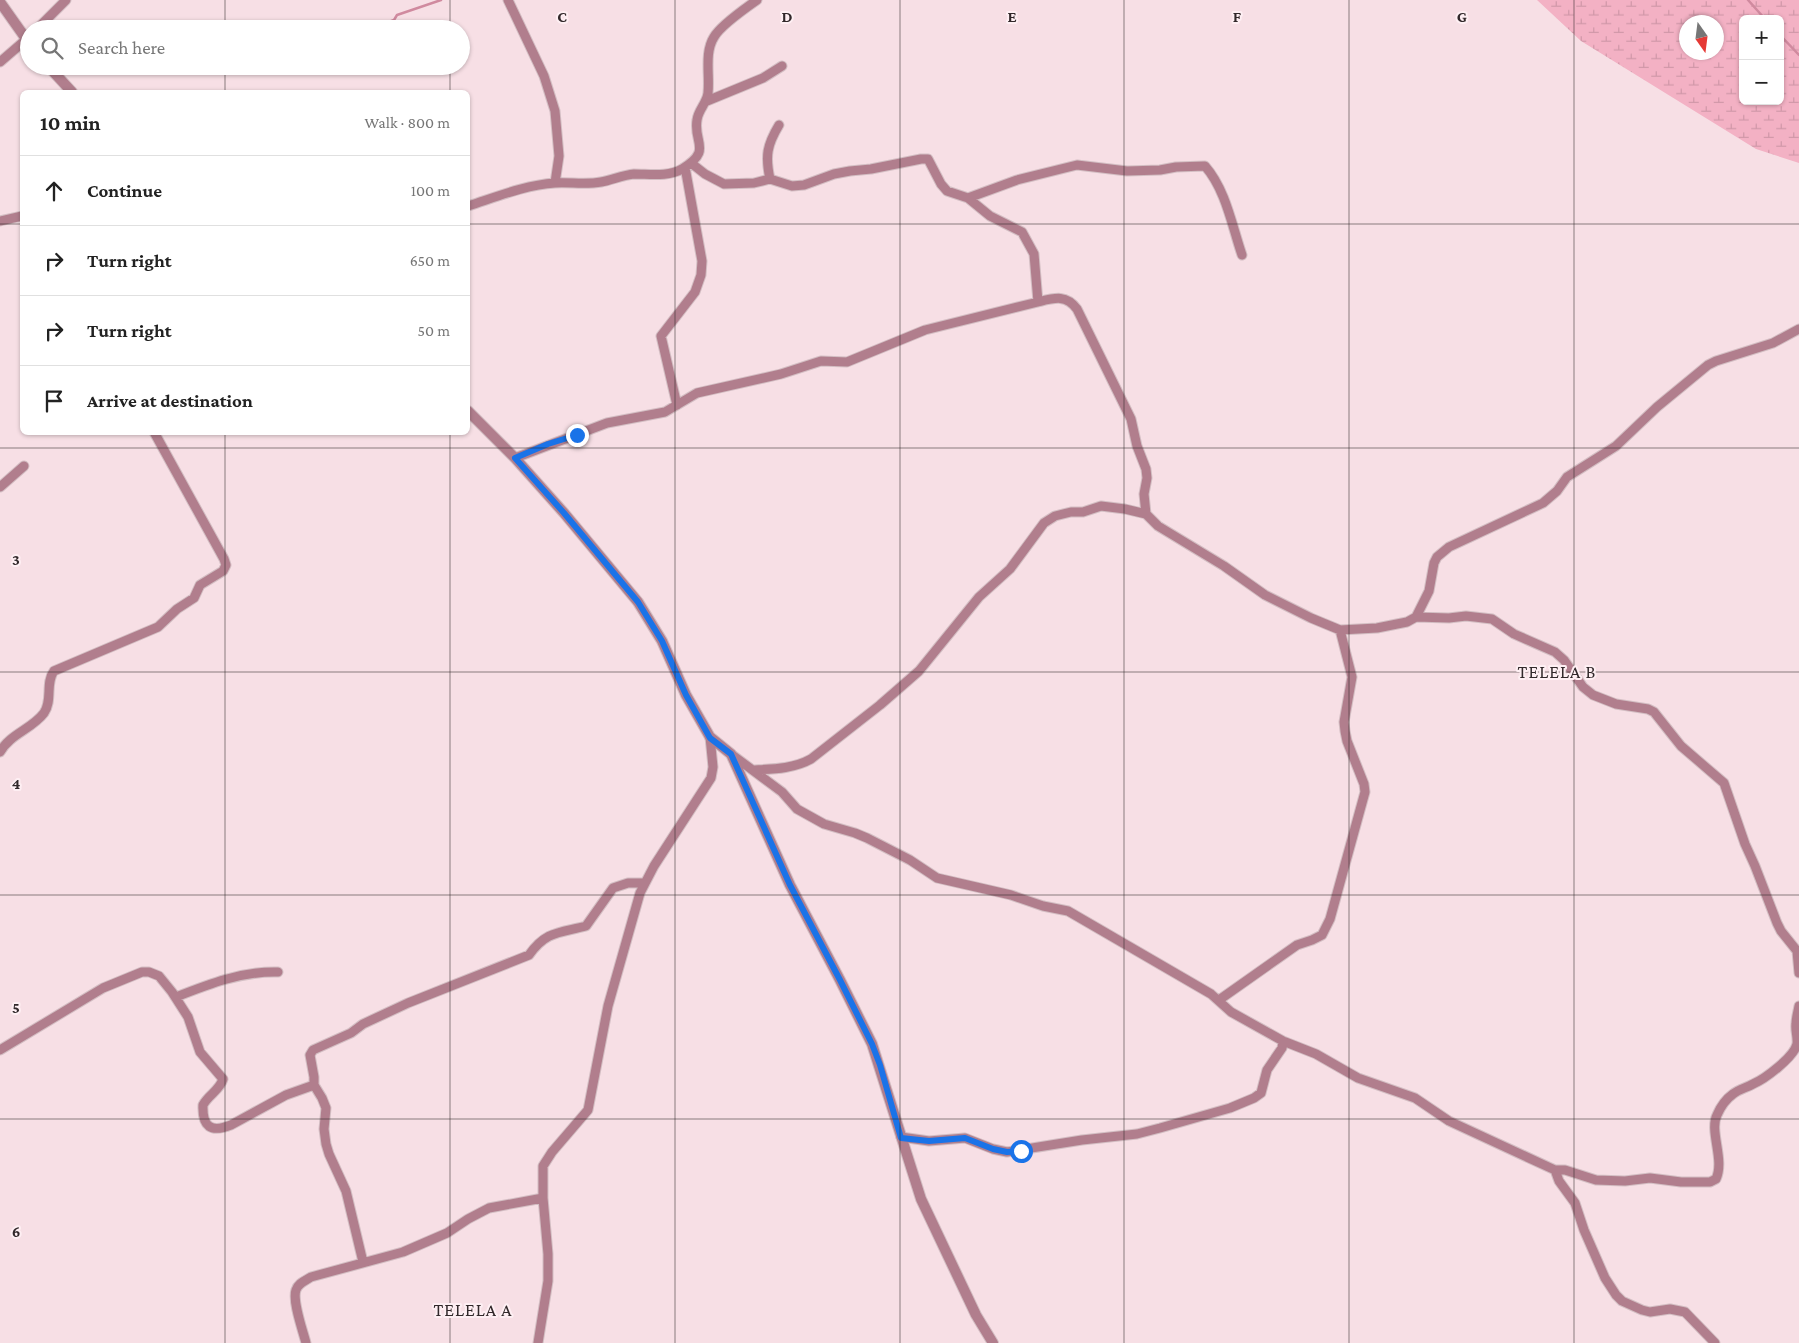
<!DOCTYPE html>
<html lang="en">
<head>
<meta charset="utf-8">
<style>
  body { margin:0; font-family:"Crimson Pro",serif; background:#f6f6f6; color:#222 }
  .controls { position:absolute; right:15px; top:15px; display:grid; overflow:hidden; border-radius:8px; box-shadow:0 1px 4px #0004 }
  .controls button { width:45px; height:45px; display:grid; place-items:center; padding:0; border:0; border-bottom:1px solid #e0e0e0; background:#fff; color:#222; font:25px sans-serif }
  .compass { position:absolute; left:1679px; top:15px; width:45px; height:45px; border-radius:50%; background:#fff; box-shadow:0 1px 4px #0004; rotate:166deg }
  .stop { position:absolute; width:15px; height:15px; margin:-11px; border:4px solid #1a73e8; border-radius:50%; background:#fff }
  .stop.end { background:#1a73e8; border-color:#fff; box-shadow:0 1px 5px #0008 }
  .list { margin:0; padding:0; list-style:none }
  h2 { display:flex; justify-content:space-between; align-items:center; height:65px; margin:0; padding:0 20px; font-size:21px }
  h2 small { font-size:16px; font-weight:400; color:#767676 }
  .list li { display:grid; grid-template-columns:32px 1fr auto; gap:15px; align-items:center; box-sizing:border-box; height:70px; padding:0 20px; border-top:1px solid #e0e0e0 }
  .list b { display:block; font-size:19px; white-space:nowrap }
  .list em { font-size:16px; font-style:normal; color:#767676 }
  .icon { flex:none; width:28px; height:28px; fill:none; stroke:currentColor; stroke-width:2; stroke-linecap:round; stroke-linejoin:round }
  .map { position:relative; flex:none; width:1799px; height:1343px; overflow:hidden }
  .search { position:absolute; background:#fff; box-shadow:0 1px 4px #0004; left:20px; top:20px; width:450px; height:55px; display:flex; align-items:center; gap:12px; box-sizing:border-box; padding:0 18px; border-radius:28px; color:#767676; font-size:19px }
  .panel { position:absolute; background:#fff; box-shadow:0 1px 4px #0004; left:20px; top:90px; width:450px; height:345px; border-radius:8px }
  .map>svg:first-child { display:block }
  .wetland { fill:url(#wetland-marsh); fill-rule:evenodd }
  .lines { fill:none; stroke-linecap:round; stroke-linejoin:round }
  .stream { stroke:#d08a9f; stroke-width:2.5 }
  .minor-casing { stroke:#d3bec3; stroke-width:11 }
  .tertiary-casing { stroke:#d3bec3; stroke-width:12 }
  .minor { stroke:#b17e8d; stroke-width:9 }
  .tertiary { stroke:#b17e8d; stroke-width:10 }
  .route { stroke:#1a73e8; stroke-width:6 }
  .grid { fill:none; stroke:#31282a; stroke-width:1; stroke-opacity:0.55 }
  .labels { text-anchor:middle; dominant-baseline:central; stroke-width:4; stroke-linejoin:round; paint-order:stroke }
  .quarter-label { font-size:18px; letter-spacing:1px; fill:#31282a; stroke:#feeff3 }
  .grid-label { font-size:16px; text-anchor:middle; font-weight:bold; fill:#31282a; stroke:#feeff3; stroke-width:4; stroke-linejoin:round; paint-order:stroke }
</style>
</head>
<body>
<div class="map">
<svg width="1799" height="1343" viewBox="0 0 1799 1343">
  <defs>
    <pattern id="wetland-marsh" width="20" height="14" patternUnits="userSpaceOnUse" patternTransform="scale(1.25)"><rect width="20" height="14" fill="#f3b1c4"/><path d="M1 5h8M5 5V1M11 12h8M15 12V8" fill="none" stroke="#d198a9"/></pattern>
  </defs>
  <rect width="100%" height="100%" fill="#f7dfe5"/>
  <path class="wetland" d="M1537,0H1799V163L1756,149L1581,41ZM1743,19H1780V101H1743ZM1686,22H1716V52H1686Z"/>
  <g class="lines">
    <path class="stream" d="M1748,0L1765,19
      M371,29L394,20L397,15L441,0
      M1780,35L1799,55"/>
    <defs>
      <path id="minor" d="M508,0L544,76L555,111L559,156L555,183
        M37,29L66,0
        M0,62L29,37
        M707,101L763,78L782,66
        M691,163L705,174L724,184L754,183L770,179L792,186L804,185L834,174L850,171L871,169L921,159H928L941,184L947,191L968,198L990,216L1022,232L1034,254L1038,302
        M770,179C765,156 767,145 779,125
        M968,198L1017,180L1077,165L1127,171L1160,170L1176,167L1205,166C1226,190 1232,226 1242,255
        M468,206C496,197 525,185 555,183C570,182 586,185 601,182C612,180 623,175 634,174C650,174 668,177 682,169C713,150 693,143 697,120C698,110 707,103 708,93C710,75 704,53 714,37C720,26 747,7 757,0
        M0,221L22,216
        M677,405L661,336L695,292L701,275L702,261L685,167
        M515,458L607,423L665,412L697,393L781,374L821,361L847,362L925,330L1038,302C1054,298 1066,294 1077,309L1131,419L1137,446L1146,469L1147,478L1144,494L1146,514L1158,526L1224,566L1265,595L1311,618L1340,630L1377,628L1407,622L1416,617L1429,591L1434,563L1437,557L1449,547L1543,503L1557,491L1567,477L1616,446L1657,407L1708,365L1716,361L1773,343L1799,329
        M0,487L24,466
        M1416,617L1449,618L1466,616L1492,619L1514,634L1555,652L1564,660L1583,687L1593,695L1616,704L1648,709L1654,712L1681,746L1724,783L1745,844L1755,866L1777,923L1781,931L1797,951L1799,973
        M0,752C10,734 32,729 44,713C53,700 45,683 54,671L158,627L177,609L194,598L200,585L223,571L226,565L224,559L154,432
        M731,754L782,792L797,809L824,824L855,833L867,838L910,860L937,878L1011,895L1043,906L1068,911L1211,994L1231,1012L1283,1041L1316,1054L1358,1078L1415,1098L1449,1121L1555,1170H1565L1596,1180L1625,1181L1650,1178L1681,1182H1710L1716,1179C1725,1160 1709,1131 1717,1115C1720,1108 1726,1099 1733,1094C1739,1089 1746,1088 1753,1084C1765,1079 1794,1057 1797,1044C1798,1037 1795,1031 1796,1024C1796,1018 1798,1012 1799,1006
        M753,770C773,769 793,769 811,759L880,705L919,671L979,597L1010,569L1044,523L1055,516L1071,512H1083L1101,506L1125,509L1146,514
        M176,997C209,984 242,971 278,972
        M1219,1000L1297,945L1312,940L1322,935L1330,919L1365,792L1364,784L1347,741L1345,731L1344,722L1352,677L1340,630
        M0,1050L103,988L142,972H149L159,976L172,992L188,1017L200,1052L223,1079C220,1090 208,1095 203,1105C202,1127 211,1133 231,1125L286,1095L314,1085
        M901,1137L929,1141L965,1138L993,1149L1007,1152L1082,1140L1137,1134L1160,1128L1230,1108L1254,1098L1261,1093L1267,1070L1282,1048L1283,1041
        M1555,1170L1559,1181L1575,1203L1584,1230L1605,1278L1616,1295L1622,1301L1642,1310L1650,1312L1670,1309L1685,1312L1715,1343
        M363,1262L346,1191L329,1154L326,1144L324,1129L326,1108L322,1098L314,1085V1077L310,1055L313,1050L351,1033L363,1024L408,1003L529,955C546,931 559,933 586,926L613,888L628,883H645
        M306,1343C303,1331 292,1301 296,1290C298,1283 305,1281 311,1277L403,1252L447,1233L468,1219L489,1208L543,1198
        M538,1343L548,1281V1254L543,1198V1166L552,1152L588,1110L608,1006L640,893L654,866L711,778L713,767L710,737"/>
      <path id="tertiary" d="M0,2L29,43
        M48,66L72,92
        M468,411L515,458L564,513L638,602L662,641L686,695L710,737L731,754L790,885L840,980L872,1044L921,1199L976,1315L993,1343"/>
    </defs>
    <use href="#minor" class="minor-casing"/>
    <use href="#tertiary" class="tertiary-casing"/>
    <use href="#minor" class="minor"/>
    <use href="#tertiary" class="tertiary"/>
  </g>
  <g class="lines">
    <path class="route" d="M577,435L548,444L515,458L564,513L638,602L662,641L686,695L710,738L731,754L790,885L840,980L872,1044L880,1065L901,1138L929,1141L965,1138L993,1149L1007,1152L1021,1151"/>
  </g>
  <path class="grid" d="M225,0V29M450,0V29M675,0V1343M900,0V1343M1124,0V1343M1349,0V1343M1574,0V1343M225,66V92M450,66V92M0,224H22M468,224H1799M225,432V1343M450,432V1343M0,448H1799M0,672H1799M0,895H1799M0,1119H1799"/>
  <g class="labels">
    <g class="quarter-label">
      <text x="1557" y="672">TELELA B</text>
      <text x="473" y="1310">TELELA A</text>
    </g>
  </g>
  <g class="grid-label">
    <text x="562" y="22">C</text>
    <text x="787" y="22">D</text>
    <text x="1012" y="22">E</text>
    <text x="1237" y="22">F</text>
    <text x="1462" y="22">G</text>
    <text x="16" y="565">3</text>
    <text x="16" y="789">4</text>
    <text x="16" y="1013">5</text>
    <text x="16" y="1237">6</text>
  </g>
</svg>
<div class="controls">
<button>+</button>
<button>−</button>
</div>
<svg class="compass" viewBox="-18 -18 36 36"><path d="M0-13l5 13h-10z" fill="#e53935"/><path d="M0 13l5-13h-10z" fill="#767676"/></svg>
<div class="stop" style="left:1021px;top:1151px"></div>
<div class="stop end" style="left:577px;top:435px"></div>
<div class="search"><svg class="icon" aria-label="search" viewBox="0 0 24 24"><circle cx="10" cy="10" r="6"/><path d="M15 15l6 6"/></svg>Search here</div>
<section class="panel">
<h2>10 min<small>Walk · 800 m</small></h2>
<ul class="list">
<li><svg class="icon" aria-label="ahead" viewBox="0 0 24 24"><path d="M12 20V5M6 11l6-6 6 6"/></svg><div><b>Continue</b></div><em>100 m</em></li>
<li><svg class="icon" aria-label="right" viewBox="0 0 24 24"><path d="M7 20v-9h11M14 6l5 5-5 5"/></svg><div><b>Turn right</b></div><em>650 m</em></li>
<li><svg class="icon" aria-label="right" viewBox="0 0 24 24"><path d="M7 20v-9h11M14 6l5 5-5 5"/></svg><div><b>Turn right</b></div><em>50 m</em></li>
<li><svg class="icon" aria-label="arrive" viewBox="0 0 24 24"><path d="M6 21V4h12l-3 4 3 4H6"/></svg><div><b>Arrive at destination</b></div></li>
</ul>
</section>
</div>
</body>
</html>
